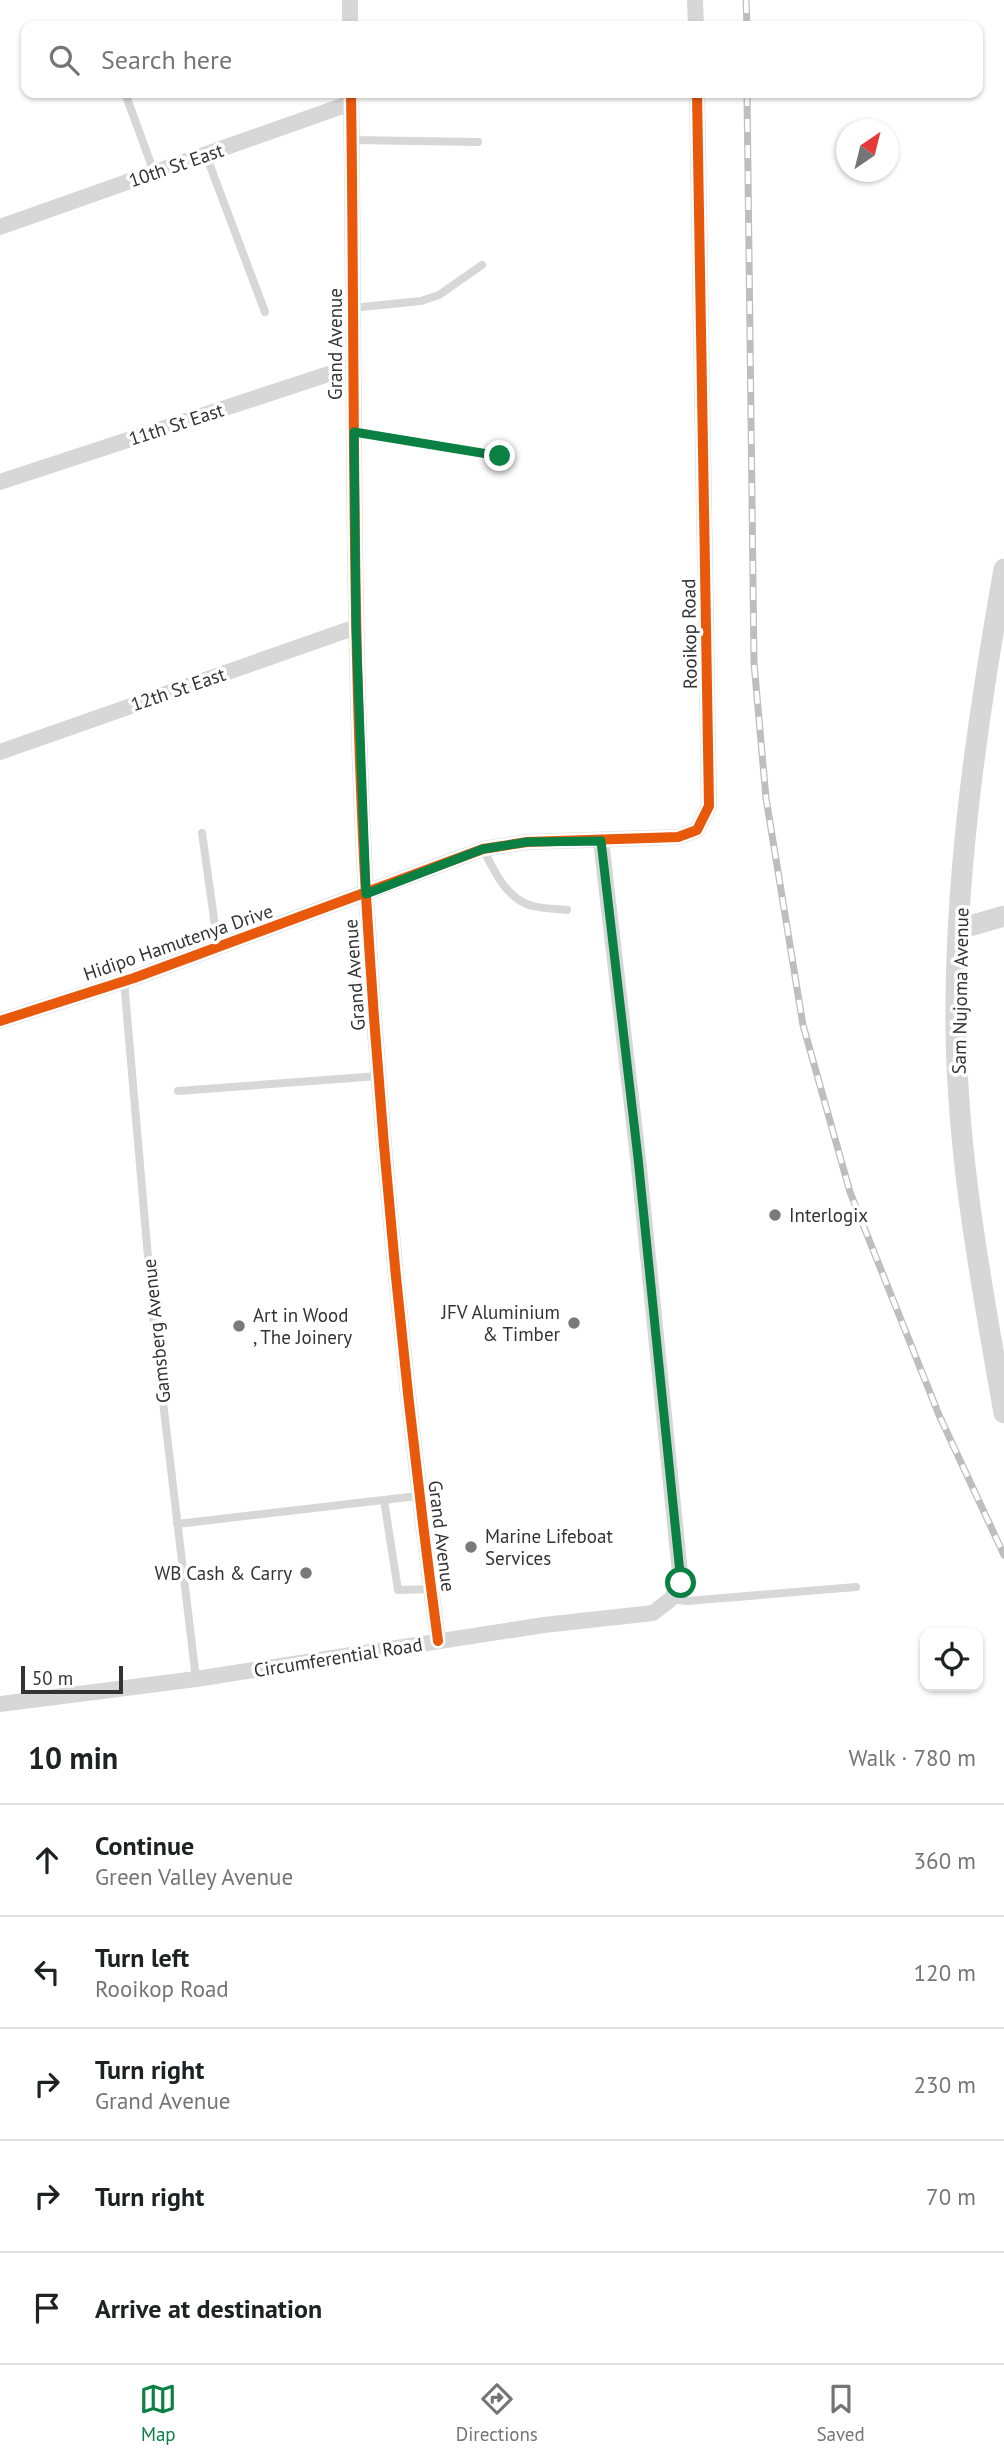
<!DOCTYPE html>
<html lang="en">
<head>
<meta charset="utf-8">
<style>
  body { margin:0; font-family:"PT Sans",sans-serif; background:#f6f6f6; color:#202124 }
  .controls { position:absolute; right:21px; bottom:21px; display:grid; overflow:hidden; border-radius:14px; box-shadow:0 2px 5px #0004 }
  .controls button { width:63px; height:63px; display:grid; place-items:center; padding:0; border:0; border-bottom:2px solid #e0e0e0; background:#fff; color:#202124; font:35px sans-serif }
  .compass { position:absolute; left:836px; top:119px; width:63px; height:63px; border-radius:50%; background:#fff; box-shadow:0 2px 5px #0004; rotate:35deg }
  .scale { position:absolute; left:21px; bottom:18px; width:102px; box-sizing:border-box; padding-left:7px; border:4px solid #333; border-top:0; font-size:19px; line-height:24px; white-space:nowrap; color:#333; -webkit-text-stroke:5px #fff; paint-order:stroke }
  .stop { position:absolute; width:21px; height:21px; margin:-16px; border:5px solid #0b8043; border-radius:50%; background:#fff }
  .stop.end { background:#0b8043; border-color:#fff; box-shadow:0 2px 7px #0008 }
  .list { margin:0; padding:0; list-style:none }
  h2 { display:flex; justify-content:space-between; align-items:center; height:91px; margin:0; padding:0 28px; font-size:30px }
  h2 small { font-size:23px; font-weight:400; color:#757577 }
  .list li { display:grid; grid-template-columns:46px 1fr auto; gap:21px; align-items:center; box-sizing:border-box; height:112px; padding:0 28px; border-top:2px solid #e0e0e0 }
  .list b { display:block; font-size:26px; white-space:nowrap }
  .list p { margin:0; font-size:23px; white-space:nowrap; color:#757577 }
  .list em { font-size:23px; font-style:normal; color:#757577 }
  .icon { flex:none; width:38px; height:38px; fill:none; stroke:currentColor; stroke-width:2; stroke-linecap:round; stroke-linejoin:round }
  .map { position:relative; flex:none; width:1004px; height:1712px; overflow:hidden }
  .search { position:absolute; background:#fff; box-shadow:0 2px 5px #0004; left:21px; right:21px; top:21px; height:77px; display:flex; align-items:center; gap:18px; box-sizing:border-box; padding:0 24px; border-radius:14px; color:#757577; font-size:26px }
  .sheet { height:651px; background:#fff }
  nav { display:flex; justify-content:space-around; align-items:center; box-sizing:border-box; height:98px; border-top:2px solid #e0e0e0; background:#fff; font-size:19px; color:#757577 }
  nav a { display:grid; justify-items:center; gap:4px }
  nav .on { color:#0b8043 }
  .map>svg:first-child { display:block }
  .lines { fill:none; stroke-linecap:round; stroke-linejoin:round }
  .service { stroke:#d7d7d7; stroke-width:8 }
  .minor { stroke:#d7d7d7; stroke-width:16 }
  .tertiary { stroke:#d7d7d7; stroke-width:21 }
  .rail-casing { stroke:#bebebe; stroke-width:7 }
  .rail { stroke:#fff; stroke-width:4.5; stroke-dasharray:13; stroke-linecap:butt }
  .cycleway-casing { stroke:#fff; stroke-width:15 }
  .cycleway { stroke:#e8590c; stroke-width:10 }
  .route { stroke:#0b8043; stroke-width:9 }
  .poi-dot { fill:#7a7a7a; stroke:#fff; stroke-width:2.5 }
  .labels { text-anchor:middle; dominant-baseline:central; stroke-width:7; stroke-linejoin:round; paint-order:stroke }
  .street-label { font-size:19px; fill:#333; stroke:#fff }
  .poi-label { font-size:19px; fill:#333; stroke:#fff; text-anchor:start }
</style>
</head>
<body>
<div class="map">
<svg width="1004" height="1712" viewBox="0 0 1004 1712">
  <rect width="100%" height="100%" fill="#fff"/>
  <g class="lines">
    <path class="service" d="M125,93L154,172
      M352,140L478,142
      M206,155L265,312
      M352,308L421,301L439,295L482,265
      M354,432L500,456
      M202,833L218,947
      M483,849C494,871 507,900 533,906C544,909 556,909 567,910
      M124,981L154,1326L196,1679
      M178,1091L379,1076
      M384,1500L398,1590L431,1589
      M177,1524L418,1496
      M671,1599L687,1601L856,1587"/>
    <path class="minor" d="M350,0V26
      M695,0L696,26
      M351,93C355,360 351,629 366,896C381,1146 405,1394 438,1641
      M0,227L351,103
      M0,482L353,366
      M0,752L356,627
      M0,1021L134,978L483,849L527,842L678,837L697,830L709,806L697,93
      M0,1704L196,1679L544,1625L653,1613L671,1599L681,1583L638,1158L601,841"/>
    <path class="tertiary" d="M1004,569C979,711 957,857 956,1002C954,1140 980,1277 1004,1413
      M959,929L1004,916"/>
    <defs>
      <path id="rail" d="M746,0L747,26
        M747,93L754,663L766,798L803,1025L850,1192L939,1415L1004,1555"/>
    </defs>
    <use href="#rail" class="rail-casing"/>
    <use href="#rail" class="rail"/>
    <defs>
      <path id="cycleway" d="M351,93C355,360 351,629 366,896C381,1146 405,1394 438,1641
        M0,1021L134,978L483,849L527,842L678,837L697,830L709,806L697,93"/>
    </defs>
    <use href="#cycleway" class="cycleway-casing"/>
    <use href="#cycleway" class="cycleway"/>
  </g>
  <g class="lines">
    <path class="route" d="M500,456L354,432L356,626L366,894L483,849L527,842L601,841L638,1158L681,1583"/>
  </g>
  <g class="poi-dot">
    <circle cx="775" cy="1215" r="7"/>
    <circle cx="574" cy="1323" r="7"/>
    <circle cx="239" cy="1326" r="7"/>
    <circle cx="471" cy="1547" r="7"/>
    <circle cx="306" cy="1573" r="7"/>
  </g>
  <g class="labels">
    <g class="street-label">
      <text transform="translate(176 165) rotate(-19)">10th St East</text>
      <text transform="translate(335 344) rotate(-90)">Grand Avenue</text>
      <text transform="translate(176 424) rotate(-18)">11th St East</text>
      <text transform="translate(689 634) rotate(-91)">Rooikop Road</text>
      <text transform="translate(178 689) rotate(-19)">12th St East</text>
      <text transform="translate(178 942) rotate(-19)">Hidipo Hamutenya Drive</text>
      <text transform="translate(354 975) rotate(-94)">Grand Avenue</text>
      <text transform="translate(960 991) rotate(-89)">Sam Nujoma Avenue</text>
      <text transform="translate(156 1331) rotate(-96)">Gamsberg Avenue</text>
      <text transform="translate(442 1536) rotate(83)">Grand Avenue</text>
      <text transform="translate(338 1657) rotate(-9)">Circumferential Road</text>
    </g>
    <g class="poi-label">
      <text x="789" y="1215">Interlogix</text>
      <text x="560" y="1312" text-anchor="end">JFV Aluminium<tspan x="560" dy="22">&amp; Timber</tspan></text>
      <text x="253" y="1315">Art in Wood<tspan x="253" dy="22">, The Joinery</tspan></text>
      <text x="485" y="1536">Marine Lifeboat<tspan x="485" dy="22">Services</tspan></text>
      <text x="292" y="1573" text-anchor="end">WB Cash &amp; Carry</text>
    </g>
  </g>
</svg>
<div class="controls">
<button><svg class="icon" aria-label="locate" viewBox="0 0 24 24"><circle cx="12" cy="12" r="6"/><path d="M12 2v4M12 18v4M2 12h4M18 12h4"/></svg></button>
</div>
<svg class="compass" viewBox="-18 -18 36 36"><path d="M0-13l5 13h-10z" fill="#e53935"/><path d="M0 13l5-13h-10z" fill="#757577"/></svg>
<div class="scale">50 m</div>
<div class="stop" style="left:681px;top:1583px"></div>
<div class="stop end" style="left:500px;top:456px"></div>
<div class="search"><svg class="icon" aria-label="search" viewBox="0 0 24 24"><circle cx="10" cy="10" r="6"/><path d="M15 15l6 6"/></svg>Search here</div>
</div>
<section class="sheet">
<h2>10 min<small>Walk · 780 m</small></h2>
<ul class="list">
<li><svg class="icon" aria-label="ahead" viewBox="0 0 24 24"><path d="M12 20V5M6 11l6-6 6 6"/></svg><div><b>Continue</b><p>Green Valley Avenue</p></div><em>360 m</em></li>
<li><svg class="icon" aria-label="left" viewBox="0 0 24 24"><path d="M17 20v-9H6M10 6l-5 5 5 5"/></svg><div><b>Turn left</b><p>Rooikop Road</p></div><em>120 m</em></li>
<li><svg class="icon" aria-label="right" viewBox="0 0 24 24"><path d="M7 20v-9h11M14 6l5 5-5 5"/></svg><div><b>Turn right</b><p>Grand Avenue</p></div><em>230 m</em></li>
<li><svg class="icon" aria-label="right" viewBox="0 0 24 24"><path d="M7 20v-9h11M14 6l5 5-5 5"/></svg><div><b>Turn right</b></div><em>70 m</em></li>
<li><svg class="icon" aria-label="arrive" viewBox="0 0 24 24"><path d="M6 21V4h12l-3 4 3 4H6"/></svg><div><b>Arrive at destination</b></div></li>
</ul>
</section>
<nav>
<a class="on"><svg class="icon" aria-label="map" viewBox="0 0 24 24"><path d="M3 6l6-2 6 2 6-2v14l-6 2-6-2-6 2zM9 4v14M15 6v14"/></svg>Map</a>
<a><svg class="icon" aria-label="directions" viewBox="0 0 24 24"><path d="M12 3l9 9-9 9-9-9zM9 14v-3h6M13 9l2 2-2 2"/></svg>Directions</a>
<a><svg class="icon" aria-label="saved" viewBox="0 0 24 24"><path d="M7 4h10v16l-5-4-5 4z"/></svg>Saved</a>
</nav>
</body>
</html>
